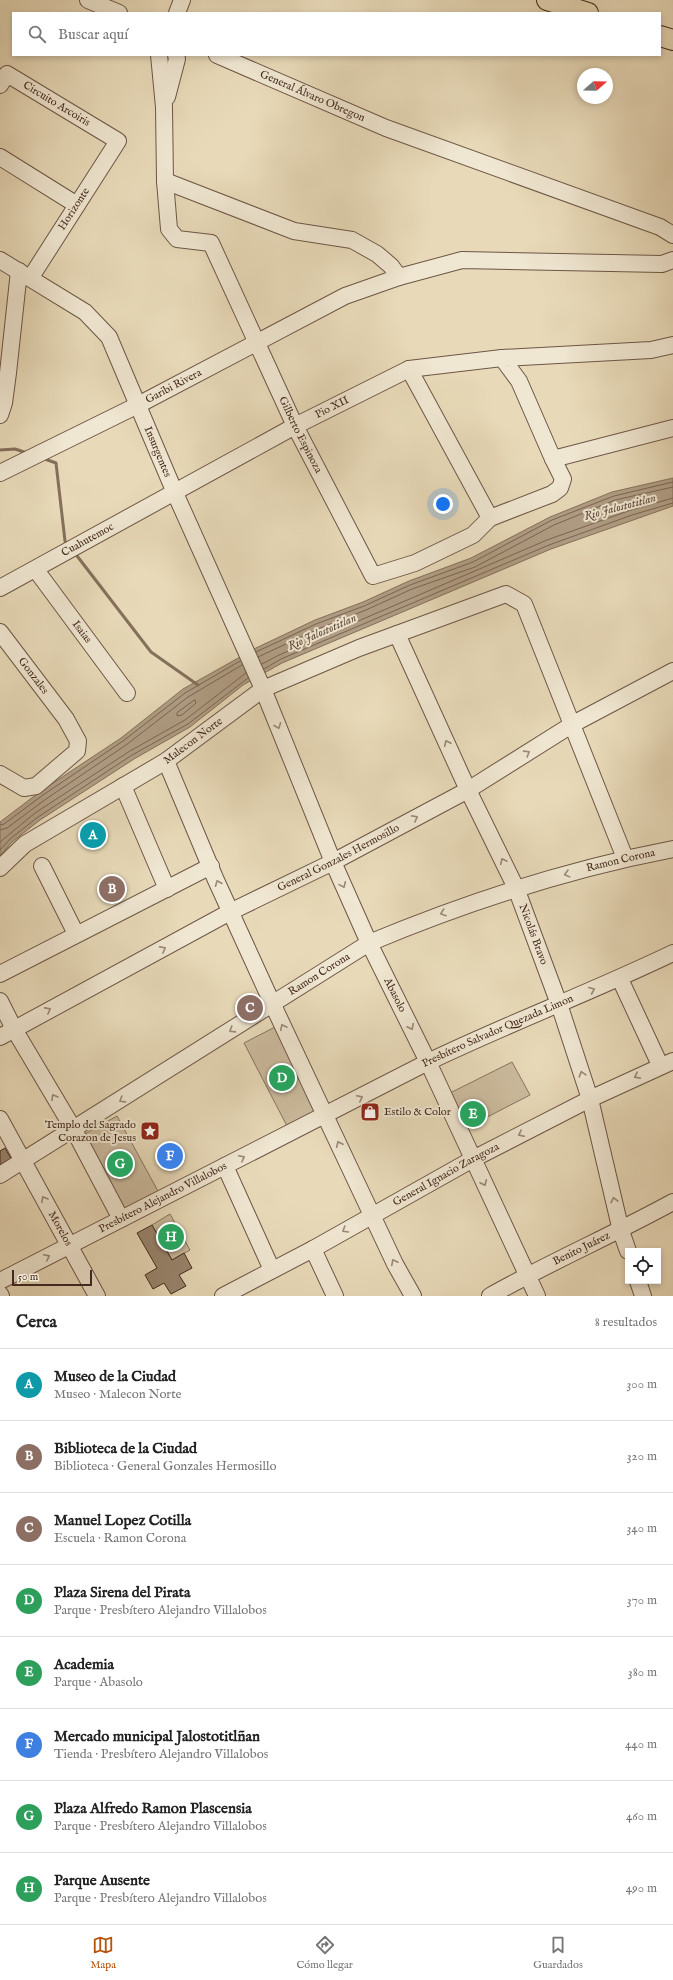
<!DOCTYPE html>
<html lang="es">
<head>
<meta charset="utf-8">
<style>
  body { margin:0; font-family:"IM FELL English",serif; background:#f6f6f6; color:#222 }
  .controls { position:absolute; right:12px; bottom:12px; display:grid; overflow:hidden; border-radius:0px; box-shadow:0 2px 6px #0003 }
  .controls button { width:36px; height:36px; display:grid; place-items:center; padding:0; border:0; border-bottom:1px solid #e0e0e0; background:#fff; color:#222; font:20px sans-serif }
  .compass { position:absolute; left:577px; top:68px; width:36px; height:36px; border-radius:50%; background:#fff; box-shadow:0 2px 6px #0003; rotate:70deg }
  .scale { position:absolute; left:12px; bottom:10px; width:80px; box-sizing:border-box; padding-left:4px; border:2px solid #442a1f; border-top:0; font-size:11px; line-height:14px; white-space:nowrap; color:#442a1f; -webkit-text-stroke:3px #f0e7d2; paint-order:stroke }
  .you { position:absolute; left:443px; top:504px; width:14px; height:14px; margin:-10px; border:3px solid #fff; border-radius:50%; background:#1a73e8; box-shadow:0 0 0 6px #1a73e833 }
  .badge { display:grid; place-items:center; width:26px; height:26px; border-radius:50%; background:#b45309; color:#fff; font-size:13px; font-weight:700 }
  .pin { position:absolute; translate:-50% -50%; border:2px solid #fff; box-shadow:0 1px 4px #0006 }
  .list { margin:0; padding:0; list-style:none }
  h2 { display:flex; justify-content:space-between; align-items:center; height:52px; margin:0; padding:0 16px; font-size:17px }
  h2 small { font-size:13px; font-weight:400; color:#767676 }
  .list li { display:grid; grid-template-columns:26px 1fr auto; gap:12px; align-items:center; box-sizing:border-box; height:72px; padding:0 16px; border-top:1px solid #e0e0e0 }
  .list b { display:block; font-size:15px; white-space:nowrap }
  .list p { margin:0; font-size:13px; white-space:nowrap; color:#767676 }
  .list em { font-size:13px; font-style:normal; color:#767676 }
  .icon { flex:none; width:22px; height:22px; fill:none; stroke:currentColor; stroke-width:2; stroke-linecap:round; stroke-linejoin:round }
  .map { position:relative; flex:none; width:673px; height:1296px; overflow:hidden }
  .search { position:absolute; background:#fff; box-shadow:0 2px 6px #0003; left:12px; right:12px; top:12px; height:44px; display:flex; align-items:center; gap:10px; box-sizing:border-box; padding:0 14px; border-radius:0px; color:#767676; font-size:15px }
  .sheet { height:628px; background:#fff }
  nav { display:flex; justify-content:space-around; align-items:center; box-sizing:border-box; height:56px; border-top:1px solid #e0e0e0; background:#fff; font-size:11px; color:#767676 }
  nav a { display:grid; justify-items:center; gap:2px }
  nav .on { color:#b45309 }
  .map>svg:first-child { display:block }
  .green { fill:#ccbc9f; stroke:#88735f }
  .water { fill:#b09e85; stroke:#85705c }
  .lines { fill:none; stroke-linecap:round; stroke-linejoin:round }
  .shore { stroke:#7a6452; stroke-width:1 }
  .stream { stroke:#85705c; stroke-width:3 }
  .building { fill:#99866f; stroke:#442a1f }
  .minor-casing { stroke:#6d5646; stroke-width:18 }
  .major-casing { stroke:#442a1f; stroke-width:22 }
  .minor { stroke:#f0e7d2; stroke-width:16 }
  .major { stroke:#e8dab9; stroke-width:20 }
  .oneway { stroke:#9a8878 }
  .labels { text-anchor:middle; dominant-baseline:central; stroke-width:4; stroke-linejoin:round; paint-order:stroke }
  .street-label { font-size:11px; fill:#442a1f; stroke:#f0e7d2 }
  .poi-label { font-size:11px; fill:#442a1f; stroke:#f0e7d2; text-anchor:start }
  .water-label { font-size:12px; font-style:italic; fill:#5f4738; stroke:#f0e7d2 }
</style>
</head>
<body>
<div class="map">
<svg width="673" height="1296" viewBox="0 0 673 1296">
  <rect width="100%" height="100%" fill="#e8dab9"/>
  <filter id="stains"><feTurbulence type="fractalNoise" baseFrequency=".005" numOctaves="4"/><feColorMatrix values="0 0 0 0 .2 0 0 0 0 .09 0 0 0 0 .02 0 0 0 .5 -.17"/></filter>
  <radialGradient id="worn" r=".72"><stop offset=".6" stop-color="#630" stop-opacity="0"/><stop offset="1" stop-color="#630" stop-opacity=".3"/></radialGradient>
  <path class="green" d="M277,1026L319,1112L288,1128L244,1043Z
    M512,1062L530,1095L460,1131L444,1096Z
    M117,1116L159,1193L123,1213L81,1136Z
    M170,1214L190,1250L172,1260L152,1225Z"/>
  <path class="water" d="M673,478V506L551,549L282,663L243,685L190,727L134,759L40,820L12,842L0,856V822L41,791L121,738L183,689L256,648L315,620L363,602L409,581L471,558L550,517L612,492Z"/>
  <g class="lines">
    <path class="shore" d="M256,652L316,624L364,606L410,585L473,562L552,520L614,496L673,482
      M258,657L318,629L366,610L412,589L475,567L554,525L615,500L673,487
      M262,664L279,655L547,540L631,510L673,498
      M264,669L281,659L549,545L632,515L673,503
      M195,700L196,703L182,715L177,716V713Z
      M0,825L4,824L43,795L123,741L185,693L240,661
      M0,830L7,828L46,799L126,745L188,697L242,665
      M0,842L35,813L130,751L185,720L246,673
      M0,850L10,839L38,817L132,755L188,724L248,678"/>
    <path class="stream" d="M0,450L15,449L27,453
      M42,458L56,463L65,541L68,545
      M74,552L151,652L198,685"/>
  </g>
  <path class="building" d="M5,1148L13,1162L0,1170V1151Z
    M152,1225L172,1260L184,1253L192,1268L179,1275L186,1286L171,1294L164,1283L153,1289L145,1275L157,1268L137,1233Z"/>
  <g class="lines">
    <defs>
      <g id="minor">
        <path d="M88,0L119,13"/>
        <path d="M177,13L182,0"/>
        <path id="s1" d="M159,55L164,107L165,181L169,229L177,239L211,243L295,426L373,576L415,563L473,535L490,518L552,494L560,488L563,479L553,459"/>
        <path id="s2" d="M217,55L386,128L660,227L673,235"/>
        <path id="s3" d="M0,85L7,74L118,141L31,277"/>
        <path d="M167,97L177,59L176,55"/>
        <path d="M0,157L77,205"/>
        <path id="s4" d="M0,260L85,312L109,337L175,493L263,689L333,862L369,943L428,1062L537,1296"/>
        <path d="M399,277L462,260L662,264L673,260"/>
        <path d="M673,345L651,350L502,358L519,381L553,459L673,428"/>
        <path d="M409,369L490,518"/>
        <path d="M0,415L4,403L8,373L19,271"/>
        <path id="s5" d="M0,473L138,405L345,296L399,277L391,266L377,254L352,240L294,231L165,181"/>
        <path id="s6" d="M36,570L127,693"/>
        <path id="s7" d="M0,588L295,426L409,369L502,358"/>
        <path id="s8" d="M0,632L66,719L78,741L77,751L36,786L24,788L0,774"/>
        <path id="s9" d="M397,634L468,790L516,888L559,1004L590,1099L621,1231L628,1251"/>
        <path d="M166,761L215,878L273,1005L395,1264L413,1296"/>
        <path d="M123,786L167,889"/>
        <path d="M42,866L76,934"/>
        <path id="s10" d="M0,868L25,844L166,761L263,689L359,648L506,594L524,604L625,858"/>
        <path d="M0,974L211,866"/>
        <path d="M620,979L660,1065"/>
        <path d="M0,1001L14,1029L74,1130L121,1219"/>
        <path id="s11" d="M0,1037L230,912L333,862L468,790L573,724L673,671"/>
        <path id="s12" d="M0,1119L97,1296"/>
        <path d="M225,1166L272,1270"/>
        <path id="s13" d="M0,1175L369,943C467,902 568,869 673,849"/>
        <path d="M313,1249L335,1296"/>
        <path id="s14" d="M0,1281L428,1062C509,1023 592,992 673,953"/>
        <path d="M638,1281L643,1296"/>
        <path d="M0,1294L1,1296"/>
        <path id="s15" d="M223,1296L313,1249L473,1159L590,1099L673,1061"/>
        <path id="s16" d="M490,1296C550,1262 613,1235 673,1202"/>
      </g>
      <path id="major" d="M547,0L588,13
        M660,36L673,40"/>
    </defs>
    <use href="#minor" class="minor-casing"/>
    <use href="#major" class="major-casing"/>
    <use href="#minor" class="minor"/>
    <use href="#major" class="major"/>
  </g>
  <defs><path id="oneway-chevron" d="M-2-3.5L2.5 0L-2 3.5" fill="none" stroke-width="1.6" stroke-linecap="round" stroke-linejoin="round"/></defs>
  <g class="oneway">
    <use href="#oneway-chevron" transform="translate(278 726) rotate(68)"/>
    <use href="#oneway-chevron" transform="translate(447 743) rotate(-115)"/>
    <use href="#oneway-chevron" transform="translate(527 753) rotate(-32)"/>
    <use href="#oneway-chevron" transform="translate(415 818) rotate(-28)"/>
    <use href="#oneway-chevron" transform="translate(503 861) rotate(-116)"/>
    <use href="#oneway-chevron" transform="translate(567 874) rotate(165)"/>
    <use href="#oneway-chevron" transform="translate(218 883) rotate(-113)"/>
    <use href="#oneway-chevron" transform="translate(343 885) rotate(66)"/>
    <use href="#oneway-chevron" transform="translate(443 913) rotate(161)"/>
    <use href="#oneway-chevron" transform="translate(163 949) rotate(-28)"/>
    <use href="#oneway-chevron" transform="translate(592 990) rotate(-23)"/>
    <use href="#oneway-chevron" transform="translate(48 1010) rotate(-28)"/>
    <use href="#oneway-chevron" transform="translate(283 1027) rotate(-116)"/>
    <use href="#oneway-chevron" transform="translate(411 1027) rotate(63)"/>
    <use href="#oneway-chevron" transform="translate(232 1030) rotate(148)"/>
    <use href="#oneway-chevron" transform="translate(582 1074) rotate(-107)"/>
    <use href="#oneway-chevron" transform="translate(637 1076) rotate(154)"/>
    <use href="#oneway-chevron" transform="translate(54 1097) rotate(-120)"/>
    <use href="#oneway-chevron" transform="translate(360 1098) rotate(-27)"/>
    <use href="#oneway-chevron" transform="translate(122 1100) rotate(148)"/>
    <use href="#oneway-chevron" transform="translate(521 1134) rotate(153)"/>
    <use href="#oneway-chevron" transform="translate(339 1144) rotate(-115)"/>
    <use href="#oneway-chevron" transform="translate(242 1158) rotate(-27)"/>
    <use href="#oneway-chevron" transform="translate(484 1183) rotate(65)"/>
    <use href="#oneway-chevron" transform="translate(44 1199) rotate(-119)"/>
    <use href="#oneway-chevron" transform="translate(614 1200) rotate(-103)"/>
    <use href="#oneway-chevron" transform="translate(345 1230) rotate(149)"/>
    <use href="#oneway-chevron" transform="translate(47 1257) rotate(-27)"/>
    <use href="#oneway-chevron" transform="translate(394 1262) rotate(-117)"/>
  </g>
  <defs>
    <symbol id="shop-square" viewBox="-11 -11 22 22"><rect x="-9" y="-9" width="18" height="18" rx="4" fill="#8f2418" stroke="#f0e7d2"/><path d="M-5-2.5h2.3a2.7 3.5 0 0 1 5.4 0H5L5.5 6h-11ZM-1.5-2.5h3a1.5 2.3 0 0 0-3 0Z" fill="#fff"/></symbol>
    <symbol id="sight-square" viewBox="-11 -11 22 22"><rect x="-9" y="-9" width="18" height="18" rx="4" fill="#8f2418" stroke="#f0e7d2"/><path d="M0-6L1.8-2.2L6-1.7L2.9 1.2L3.7 5.4L0 3.3L-3.7 5.4L-2.9 1.2L-6-1.7L-1.8-2.2Z" fill="#fff"/></symbol>
  </defs>
  <g fill-rule="evenodd">
    <use href="#shop-square" x="359" y="1101" width="22" height="22"/>
    <use href="#sight-square" x="139" y="1120" width="22" height="22"/>
  </g>
  <g class="labels">
    <g class="street-label">
      <text stroke="none"><textPath href="#s2" startOffset="104">General Álvaro Obregon</textPath></text>
      <text stroke="none"><textPath href="#s3" startOffset="71">Circuito Arcoiris</textPath></text>
      <text transform="translate(74 209) rotate(-57)">Horizonte</text>
      <text stroke="none"><textPath href="#s5" startOffset="194">Garibi Rivera</textPath></text>
      <text stroke="none"><textPath href="#s7" startOffset="378">Pio XII</textPath></text>
      <text stroke="none"><textPath href="#s1" startOffset="433">Gilberto Espinoza</textPath></text>
      <text stroke="none"><textPath href="#s4" startOffset="259">Insurgentes</textPath></text>
      <text stroke="none"><textPath href="#s7" startOffset="100">Cuahutemoc</textPath></text>
      <text stroke="none"><textPath href="#s6" startOffset="77">Isaias</textPath></text>
      <text stroke="none"><textPath href="#s8" startOffset="55">Gonzales</textPath></text>
      <text stroke="none"><textPath href="#s10" startOffset="232">Malecon Norte</textPath></text>
      <text stroke="none"><textPath href="#s11" startOffset="383">General Gonzales Hermosillo</textPath></text>
      <text stroke="none"><textPath href="#s13" startOffset="701">Ramon Corona</textPath></text>
      <text stroke="none"><textPath href="#s9" startOffset="330">Nicolás Bravo</textPath></text>
      <text stroke="none"><textPath href="#s13" startOffset="377">Ramon Corona</textPath></text>
      <text stroke="none"><textPath href="#s4" startOffset="852">Abasolo</textPath></text>
      <text stroke="none"><textPath href="#s14" startOffset="557">Presbítero Salvador Quezada Limon</textPath></text>
      <text stroke="none"><textPath href="#s15" startOffset="254">General Ignacio Zaragoza</textPath></text>
      <text stroke="none"><textPath href="#s14" startOffset="183">Presbítero Alejandro Villalobos</textPath></text>
      <text stroke="none"><textPath href="#s12" startOffset="125">Morelos</textPath></text>
      <text stroke="none"><textPath href="#s16" startOffset="103">Benito Juárez</textPath></text>
    </g>
    <g class="poi-label">
      <text x="384" y="1112">Estilo &amp; Color</text>
      <text x="136" y="1125" text-anchor="end">Templo del Sagrado<tspan x="136" dy="13">Corazon de Jesus</tspan></text>
    </g>
    <g class="water-label">
      <text transform="translate(620 507) rotate(-15)">Rio Jalostotitlan</text>
      <text transform="translate(322 632) rotate(-24)">Rio Jalostotitlan</text>
    </g>
  </g>
  <rect width="100%" height="100%" filter="url(#stains)"/>
  <rect width="100%" height="100%" fill="url(#worn)"/>
</svg>
<div class="controls">
<button><svg class="icon" aria-label="locate" viewBox="0 0 24 24"><circle cx="12" cy="12" r="6"/><path d="M12 2v4M12 18v4M2 12h4M18 12h4"/></svg></button>
</div>
<svg class="compass" viewBox="-18 -18 36 36"><path d="M0-13l5 13h-10z" fill="#e53935"/><path d="M0 13l5-13h-10z" fill="#767676"/></svg>
<div class="scale">50 m</div>
<div class="you"></div>
<div class="pin badge" style="left:93px;top:835px;background:#0f9aa8">A</div>
<div class="pin badge" style="left:112px;top:889px;background:#8d6e63">B</div>
<div class="pin badge" style="left:250px;top:1008px;background:#8d6e63">C</div>
<div class="pin badge" style="left:282px;top:1078px;background:#2e9e5b">D</div>
<div class="pin badge" style="left:473px;top:1114px;background:#2e9e5b">E</div>
<div class="pin badge" style="left:170px;top:1156px;background:#3f7fe0">F</div>
<div class="pin badge" style="left:120px;top:1164px;background:#2e9e5b">G</div>
<div class="pin badge" style="left:171px;top:1237px;background:#2e9e5b">H</div>
<div class="search"><svg class="icon" aria-label="search" viewBox="0 0 24 24"><circle cx="10" cy="10" r="6"/><path d="M15 15l6 6"/></svg>Buscar aquí</div>
</div>
<section class="sheet">
<h2>Cerca<small>8 resultados</small></h2>
<ul class="list">
<li><span class="badge" style="background:#0f9aa8">A</span><div><b>Museo de la Ciudad</b><p>Museo · Malecon Norte</p></div><em>300 m</em></li>
<li><span class="badge" style="background:#8d6e63">B</span><div><b>Biblioteca de la Ciudad</b><p>Biblioteca · General Gonzales Hermosillo</p></div><em>320 m</em></li>
<li><span class="badge" style="background:#8d6e63">C</span><div><b>Manuel Lopez Cotilla</b><p>Escuela · Ramon Corona</p></div><em>340 m</em></li>
<li><span class="badge" style="background:#2e9e5b">D</span><div><b>Plaza Sirena del Pirata</b><p>Parque · Presbítero Alejandro Villalobos</p></div><em>370 m</em></li>
<li><span class="badge" style="background:#2e9e5b">E</span><div><b>Academia</b><p>Parque · Abasolo</p></div><em>380 m</em></li>
<li><span class="badge" style="background:#3f7fe0">F</span><div><b>Mercado municipal Jalostotitlñan</b><p>Tienda · Presbítero Alejandro Villalobos</p></div><em>440 m</em></li>
<li><span class="badge" style="background:#2e9e5b">G</span><div><b>Plaza Alfredo Ramon Plascensia</b><p>Parque · Presbítero Alejandro Villalobos</p></div><em>460 m</em></li>
<li><span class="badge" style="background:#2e9e5b">H</span><div><b>Parque Ausente</b><p>Parque · Presbítero Alejandro Villalobos</p></div><em>490 m</em></li>
</ul>
</section>
<nav>
<a class="on"><svg class="icon" aria-label="map" viewBox="0 0 24 24"><path d="M3 6l6-2 6 2 6-2v14l-6 2-6-2-6 2zM9 4v14M15 6v14"/></svg>Mapa</a>
<a><svg class="icon" aria-label="directions" viewBox="0 0 24 24"><path d="M12 3l9 9-9 9-9-9zM9 14v-3h6M13 9l2 2-2 2"/></svg>Cómo llegar</a>
<a><svg class="icon" aria-label="saved" viewBox="0 0 24 24"><path d="M7 4h10v16l-5-4-5 4z"/></svg>Guardados</a>
</nav>
</body>
</html>
